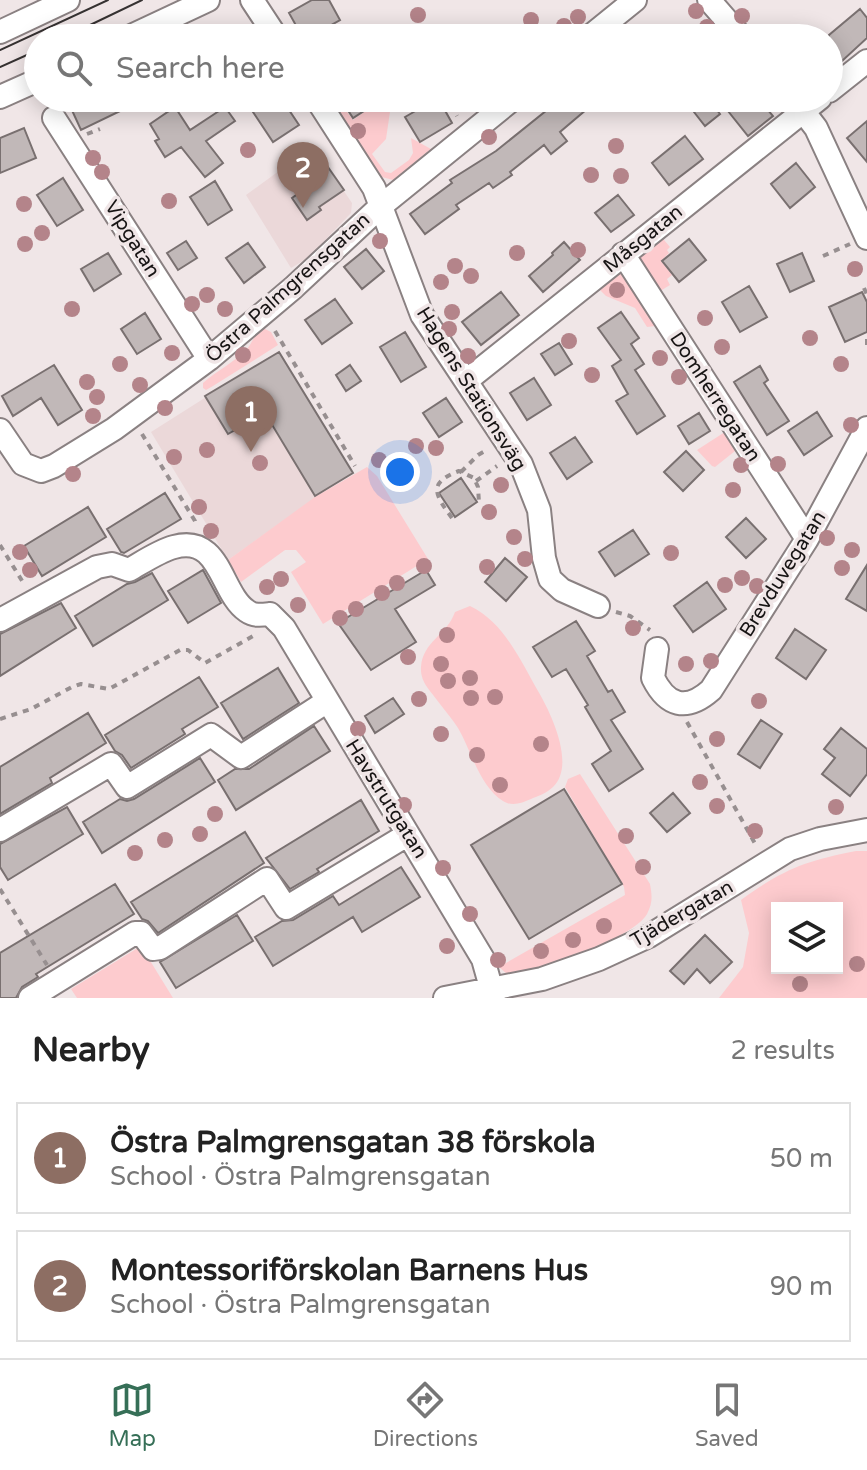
<!DOCTYPE html>
<html lang="en">
<head>
<meta charset="utf-8">
<style>
  body { margin:0; font-family:"Varela Round",sans-serif; background:#f2f2f2; color:#222 }
  .controls { position:absolute; right:24px; bottom:24px; display:grid; overflow:hidden; border-radius:0px; box-shadow:0 4px 20px #0003 }
  .controls button { width:72px; height:72px; display:grid; place-items:center; padding:0; border:0; border-bottom:2px solid #e0e0e0; background:#fff; color:#222; font:40px sans-serif }
  .you { position:absolute; left:400px; top:472px; width:28px; height:28px; margin:-20px; border:6px solid #fff; border-radius:50%; background:#1a73e8; box-shadow:0 0 0 12px #1a73e833 }
  .badge { display:grid; place-items:center; width:52px; height:52px; border-radius:50%; background:#366f57; color:#fff; font-size:26px; font-weight:700 }
  .pin { position:absolute; translate:-50% -66px; filter:drop-shadow(0 2px 4px #0008) }
  .pin::after { content:''; position:absolute; top:42px; width:28px; height:24px; background:inherit; clip-path:polygon(0 0,100% 0,50% 100%) }
  .list { margin:0; padding:0; list-style:none }
  h2 { display:flex; justify-content:space-between; align-items:center; height:104px; margin:0; padding:0 32px; font-size:34px }
  h2 small { font-size:26px; font-weight:400; color:#767676 }
  .list li { display:grid; grid-template-columns:52px 1fr auto; gap:24px; align-items:center; box-sizing:border-box; height:112px; margin:0 16px 16px; padding:0 16px; border:2px solid #e0e0e0; border-radius:0px }
  .list b { display:block; font-size:30px; white-space:nowrap }
  .list p { margin:0; font-size:26px; white-space:nowrap; color:#767676 }
  .list em { font-size:26px; font-style:normal; color:#767676 }
  .icon { flex:none; width:44px; height:44px; fill:none; stroke:currentColor; stroke-width:2; stroke-linecap:round; stroke-linejoin:round }
  .map { position:relative; flex:none; width:867px; height:998px; overflow:hidden }
  .search { position:absolute; background:#fff; box-shadow:0 4px 20px #0003; left:24px; right:24px; top:24px; height:88px; display:flex; align-items:center; gap:20px; box-sizing:border-box; padding:0 28px; border-radius:44px; color:#767676; font-size:30px }
  .sheet { height:360px; background:#fff }
  nav { display:flex; justify-content:space-around; align-items:center; box-sizing:border-box; height:112px; border-top:2px solid #e0e0e0; background:#fff; font-size:22px; color:#767676 }
  nav a { display:grid; justify-items:center; gap:4px }
  nav .on { color:#366f57 }
  .map>svg:first-child { display:block }
  .built { fill:#ebd8d9 }
  .green { fill:#fdcbce; fill-rule:evenodd }
  .building { fill:#c1b8b8; stroke:#797070; stroke-width:2 }
  .lines { fill:none; stroke-linecap:round; stroke-linejoin:round }
  .minor-casing { stroke:#8a8182; stroke-width:26 }
  .path { stroke:#978f90; stroke-width:4; stroke-dasharray:6 6; stroke-linecap:butt }
  .minor { stroke:#fff; stroke-width:22 }
  .tram { stroke:#363232; stroke-width:2 }
  .tree { fill:#b4848a }
  .labels { text-anchor:middle; dominant-baseline:central; stroke-width:7; stroke-linejoin:round; paint-order:stroke }
  .street-label { font-size:20px; fill:#171414; stroke:#f0e6e7 }
</style>
</head>
<body>
<div class="map">
<svg width="867" height="998" viewBox="0 0 867 998">
  <rect width="100%" height="100%" fill="#f0e6e7"/>
  <path class="built" d="M311,156L323,160L352,203L351,213L308,258L291,268L246,195L298,157Z
    M279,351L352,472L228,560L151,432Z"/>
  <path class="green" d="M329,98H337L353,120L383,98H392L386,139L372,154L385,172L391,173L409,160L413,153L411,138L431,149L393,180L382,177Z
    M659,234L670,247L667,250L669,253L661,261L672,275L667,279L670,285L657,293L636,260L638,252Z
    M621,268L657,323L655,326L647,327L635,308L606,296L596,286Z
    M263,328L271,332L278,345L213,386L206,390L203,388V383C216,371 235,362 247,349C253,342 254,334 263,328Z
    M728,430L740,447L715,467L712,466L697,450Z
    M367,467L377,476L428,559L323,624L291,572L306,562L296,550H285L241,582L228,560L315,497Z
    M470,606C504,622 520,660 538,691C551,713 576,765 553,787C547,793 538,796 531,799C522,803 512,807 503,801C480,787 471,750 458,728C453,720 446,712 440,704C431,691 420,683 421,667C423,641 447,635 455,612Z
    M580,774L650,884C652,895 653,903 647,914C634,938 535,974 507,974L499,967L625,895L624,887L565,787L568,779Z
    M856,851H867V998H719L743,967L749,933L741,900C784,869 805,861 856,851ZM777,908H837V968H777Z
    M141,946L173,998H77L71,989Z"/>
  <path class="building" d="M312,0H329L340,20L308,38H303L289,13Z
    M860,9L867,18V38L829,73V35Z
    M85,98H147L81,130L70,106Z
    M268,98H281L299,125L273,142L251,109Z
    M340,98H384L353,118Z
    M438,98L452,123L420,142L405,117Z
    M562,98H600L560,132L567,141L551,154L544,145L510,172L512,175L493,188L489,183L456,205L459,209L425,234L410,214L452,183L450,180L496,151Z
    M734,98H758L773,116L748,136L724,106Z
    M709,100L720,114L705,126L694,112Z
    M175,107L190,130L225,107L235,121L206,141L223,163L205,177L181,147L165,157L155,141L159,139L150,124Z
    M867,121V162L847,138Z
    M24,128L36,158L0,173V138Z
    M685,136L703,159L669,185L652,163Z
    M323,160L344,190L319,207L321,210L307,220L292,198L306,188L298,177Z
    M796,163L815,187L790,208L771,184Z
    M63,178L83,210L57,226L37,195Z
    M215,181L232,210L208,225L190,197Z
    M618,195L634,215L611,232L595,213Z
    M689,239L706,260L679,282L662,261Z
    M186,241L197,258L178,270L167,253Z
    M564,242L580,260L543,292L529,276L553,255L552,253Z
    M248,243L265,267L244,283L226,258Z
    M366,249L384,271L362,289L344,267Z
    M108,253L121,274L94,291L81,269Z
    M802,253L814,281L790,292L777,264Z
    M749,286L767,317L740,332L722,302Z
    M501,292L519,315L481,345L462,322Z
    M862,292L867,302V332L845,342L829,307Z
    M335,299L352,323L322,344L305,320Z
    M621,312L639,338L631,344L644,364L635,370L665,416L637,434L616,401L628,394L612,366L621,360L598,328Z
    M145,313L161,339L137,354L121,329Z
    M405,332L426,367L401,382L380,347Z
    M559,343L572,364L555,375L541,354Z
    M279,352L353,473L315,496L265,413L228,434L205,396Z
    M54,365L82,410L58,425L41,398L13,416L2,396Z
    M350,365L361,381L346,391L336,375Z
    M760,366L768,380L764,383L789,421L767,435L734,382Z
    M534,378L551,405L527,420L510,393Z
    M446,398L462,422L439,437L423,413Z
    M817,412L832,436L804,455L788,431Z
    M699,413L710,431L689,444L678,426Z
    M575,437L592,462L567,479L550,453Z
    M686,451L704,470L683,491L664,472Z
    M461,478L477,502L455,517L439,493Z
    M165,493L181,519L124,553L121,552L107,529Z
    M88,507L106,537L42,576L24,546Z
    M746,518L766,539L746,558L726,537Z
    M633,530L649,554L615,576L599,552Z
    M505,558L527,577L506,601L485,582Z
    M867,565V611L846,599Z
    M203,570L221,603L188,623L168,591Z
    M426,570L435,585L395,609L416,642L371,670L338,623Z
    M152,573L168,600L93,646L75,616L127,584L135,582Z
    M707,582L726,609L693,632L674,606Z
    M61,603L76,628L0,676V634Z
    M576,621L595,651L587,656L608,692L612,690L625,712L611,720L643,769L609,791L592,764L611,751L585,707L588,705L566,669L552,677L533,647Z
    M795,629L826,650L806,679L776,658Z
    M278,668L299,703L243,739L221,703Z
    M199,677L218,707L182,729L185,734L131,768L122,755L115,751L105,735Z
    M393,698L404,714L375,733L365,716Z
    M88,713L106,743L50,778L52,783L0,814V767Z
    M761,720L782,734L760,768L738,754Z
    M314,726L330,751L236,810L218,780L235,769H249Z
    M841,728L867,749V774L850,796L822,774L835,758L824,749Z
    M200,758L215,782L102,853L83,822L120,799L127,801L134,799Z
    M564,789L622,884L529,939L471,845Z
    M673,793L690,813L667,832L650,813Z
    M361,800L379,831L317,869L319,872L290,889L266,858Z
    M67,807L83,834L8,880L0,867V844Z
    M245,832L264,863L158,933L148,921L142,919L131,902Z
    M401,867L420,897L362,932L353,917L273,966L255,937L282,921L293,920L333,896L339,905Z
    M115,884L134,914L36,974L38,977L22,987L16,998H0V953Z
    M237,915L253,941L176,988L160,962Z
    M705,935L732,962L710,983L697,969L684,984L670,971Z"/>
  <g class="lines">
    <defs>
      <path id="minor" d="M252,0L277,38
        M709,0L742,38
        M0,32L68,0
        M127,38L208,0
        M588,38L635,0
        M829,91L867,61
        M0,97L38,80
        M316,98L374,188L422,315L521,464L539,510L544,558L550,579L562,590L598,606
        M793,98L816,128L867,238
        M54,118L209,359
        M623,254L807,539
        M466,381L820,98
        M0,430L23,464L41,471L54,466L114,429L209,359L293,288L381,206L514,98
        M0,620L97,567L112,564L129,570C143,562 159,551 174,547C221,534 220,593 247,611C254,616 261,615 270,614L284,628L483,959L494,998
        M657,649L653,678C667,706 686,712 711,690L807,539L867,428
        M0,830L111,764L127,787L211,735L241,757L326,702
        M30,998L135,933H141L153,949L160,948L267,879L286,908L407,835
        M445,998L542,979L599,959L649,936L790,849L820,839L867,830"/>
    </defs>
    <use href="#minor" class="minor-casing"/>
    <path class="path" d="M451,105L457,116
      M87,134L100,129
      M823,256L850,244
      M864,288L867,295
      M275,331L355,466
      M867,339V346
      M142,434L195,521L196,526
      M461,472L478,455L487,450
      M476,481L497,466
      M452,518C436,496 426,483 459,471L474,478L478,487L479,503
      M0,545L24,584
      M616,612L630,616L650,630
      M0,719L31,709L72,687L81,684L109,689L180,650H188L205,663L255,635
      M687,722L757,847
      M0,889L47,965"/>
    <use href="#minor" class="minor"/>
    <path class="tram" d="M63,38L142,0
      M0,50L108,0
      M0,67L38,50"/>
  </g>
  <g class="tree">
    <circle cx="696" cy="11" r="8"/>
    <circle cx="418" cy="15" r="8"/>
    <circle cx="742" cy="16" r="8"/>
    <circle cx="578" cy="17" r="8"/>
    <circle cx="531" cy="20" r="8"/>
    <circle cx="564" cy="26" r="8"/>
    <circle cx="707" cy="27" r="8"/>
    <circle cx="358" cy="131" r="8"/>
    <circle cx="489" cy="137" r="8"/>
    <circle cx="616" cy="146" r="8"/>
    <circle cx="248" cy="150" r="8"/>
    <circle cx="93" cy="158" r="8"/>
    <circle cx="102" cy="172" r="8"/>
    <circle cx="591" cy="175" r="8"/>
    <circle cx="621" cy="176" r="8"/>
    <circle cx="169" cy="201" r="8"/>
    <circle cx="24" cy="204" r="8"/>
    <circle cx="42" cy="233" r="8"/>
    <circle cx="380" cy="241" r="8"/>
    <circle cx="25" cy="244" r="8"/>
    <circle cx="578" cy="250" r="8"/>
    <circle cx="517" cy="253" r="8"/>
    <circle cx="455" cy="266" r="8"/>
    <circle cx="855" cy="269" r="8"/>
    <circle cx="471" cy="276" r="8"/>
    <circle cx="441" cy="282" r="8"/>
    <circle cx="617" cy="290" r="8"/>
    <circle cx="207" cy="295" r="8"/>
    <circle cx="192" cy="304" r="8"/>
    <circle cx="72" cy="309" r="8"/>
    <circle cx="225" cy="309" r="8"/>
    <circle cx="452" cy="312" r="8"/>
    <circle cx="705" cy="318" r="8"/>
    <circle cx="449" cy="329" r="8"/>
    <circle cx="810" cy="338" r="8"/>
    <circle cx="569" cy="341" r="8"/>
    <circle cx="722" cy="347" r="8"/>
    <circle cx="172" cy="353" r="8"/>
    <circle cx="243" cy="355" r="8"/>
    <circle cx="468" cy="356" r="8"/>
    <circle cx="660" cy="358" r="8"/>
    <circle cx="120" cy="364" r="8"/>
    <circle cx="841" cy="364" r="8"/>
    <circle cx="592" cy="375" r="8"/>
    <circle cx="679" cy="377" r="8"/>
    <circle cx="87" cy="382" r="8"/>
    <circle cx="140" cy="385" r="8"/>
    <circle cx="97" cy="397" r="8"/>
    <circle cx="165" cy="408" r="8"/>
    <circle cx="93" cy="416" r="8"/>
    <circle cx="851" cy="425" r="8"/>
    <circle cx="416" cy="446" r="8"/>
    <circle cx="436" cy="448" r="8"/>
    <circle cx="207" cy="450" r="8"/>
    <circle cx="174" cy="457" r="8"/>
    <circle cx="379" cy="460" r="8"/>
    <circle cx="260" cy="463" r="8"/>
    <circle cx="778" cy="464" r="8"/>
    <circle cx="741" cy="465" r="8"/>
    <circle cx="73" cy="474" r="8"/>
    <circle cx="501" cy="485" r="8"/>
    <circle cx="733" cy="490" r="8"/>
    <circle cx="199" cy="507" r="8"/>
    <circle cx="489" cy="512" r="8"/>
    <circle cx="211" cy="531" r="8"/>
    <circle cx="514" cy="537" r="8"/>
    <circle cx="827" cy="538" r="8"/>
    <circle cx="852" cy="550" r="8"/>
    <circle cx="20" cy="552" r="8"/>
    <circle cx="671" cy="553" r="8"/>
    <circle cx="525" cy="559" r="8"/>
    <circle cx="424" cy="566" r="8"/>
    <circle cx="487" cy="567" r="8"/>
    <circle cx="842" cy="568" r="8"/>
    <circle cx="30" cy="570" r="8"/>
    <circle cx="742" cy="578" r="8"/>
    <circle cx="281" cy="579" r="8"/>
    <circle cx="397" cy="583" r="8"/>
    <circle cx="725" cy="585" r="8"/>
    <circle cx="757" cy="586" r="8"/>
    <circle cx="267" cy="587" r="8"/>
    <circle cx="382" cy="593" r="8"/>
    <circle cx="298" cy="605" r="8"/>
    <circle cx="356" cy="609" r="8"/>
    <circle cx="340" cy="618" r="8"/>
    <circle cx="633" cy="628" r="8"/>
    <circle cx="447" cy="635" r="8"/>
    <circle cx="408" cy="657" r="8"/>
    <circle cx="711" cy="661" r="8"/>
    <circle cx="441" cy="664" r="8"/>
    <circle cx="686" cy="664" r="8"/>
    <circle cx="470" cy="678" r="8"/>
    <circle cx="448" cy="681" r="8"/>
    <circle cx="495" cy="697" r="8"/>
    <circle cx="471" cy="698" r="8"/>
    <circle cx="419" cy="699" r="8"/>
    <circle cx="759" cy="701" r="8"/>
    <circle cx="358" cy="729" r="8"/>
    <circle cx="441" cy="734" r="8"/>
    <circle cx="717" cy="739" r="8"/>
    <circle cx="541" cy="744" r="8"/>
    <circle cx="477" cy="755" r="8"/>
    <circle cx="700" cy="782" r="8"/>
    <circle cx="500" cy="785" r="8"/>
    <circle cx="404" cy="805" r="8"/>
    <circle cx="717" cy="806" r="8"/>
    <circle cx="836" cy="807" r="8"/>
    <circle cx="215" cy="814" r="8"/>
    <circle cx="755" cy="831" r="8"/>
    <circle cx="200" cy="834" r="8"/>
    <circle cx="626" cy="836" r="8"/>
    <circle cx="165" cy="840" r="8"/>
    <circle cx="135" cy="853" r="8"/>
    <circle cx="643" cy="867" r="8"/>
    <circle cx="443" cy="868" r="8"/>
    <circle cx="470" cy="914" r="8"/>
    <circle cx="604" cy="926" r="8"/>
    <circle cx="573" cy="940" r="8"/>
    <circle cx="447" cy="946" r="8"/>
    <circle cx="541" cy="951" r="8"/>
    <circle cx="498" cy="960" r="8"/>
    <circle cx="857" cy="964" r="8"/>
    <circle cx="800" cy="984" r="8"/>
  </g>
  <g class="labels">
    <g class="street-label">
      <text transform="translate(132 239) rotate(58)">Vipgatan</text>
      <text transform="translate(643 239) rotate(-39)">Måsgatan</text>
      <text transform="translate(288 288) rotate(-42)">Östra Palmgrensgatan</text>
      <text transform="translate(471 389) rotate(58)">Hagens Stationsväg</text>
      <text transform="translate(715 397) rotate(57)">Domherregatan</text>
      <text transform="translate(783 574) rotate(-58)">Brevduvegatan</text>
      <text transform="translate(386 799) rotate(58)">Havstrutgatan</text>
      <text transform="translate(682 914) rotate(-30)">Tjädergatan</text>
    </g>
  </g>
</svg>
<div class="controls">
<button><svg class="icon" aria-label="layers" viewBox="0 0 24 24"><path d="M12 4l9 5-9 5-9-5zM3 14l9 5 9-5"/></svg></button>
</div>
<div class="you"></div>
<div class="pin badge" style="left:251px;top:452px;background:#8d6e63">1</div>
<div class="pin badge" style="left:303px;top:208px;background:#8d6e63">2</div>
<div class="search"><svg class="icon" aria-label="search" viewBox="0 0 24 24"><circle cx="10" cy="10" r="6"/><path d="M15 15l6 6"/></svg>Search here</div>
</div>
<section class="sheet">
<h2>Nearby<small>2 results</small></h2>
<ul class="list">
<li><span class="badge" style="background:#8d6e63">1</span><div><b>Östra Palmgrensgatan 38 förskola</b><p>School · Östra Palmgrensgatan</p></div><em>50 m</em></li>
<li><span class="badge" style="background:#8d6e63">2</span><div><b>Montessoriförskolan Barnens Hus</b><p>School · Östra Palmgrensgatan</p></div><em>90 m</em></li>
</ul>
</section>
<nav>
<a class="on"><svg class="icon" aria-label="map" viewBox="0 0 24 24"><path d="M3 6l6-2 6 2 6-2v14l-6 2-6-2-6 2zM9 4v14M15 6v14"/></svg>Map</a>
<a><svg class="icon" aria-label="directions" viewBox="0 0 24 24"><path d="M12 3l9 9-9 9-9-9zM9 14v-3h6M13 9l2 2-2 2"/></svg>Directions</a>
<a><svg class="icon" aria-label="saved" viewBox="0 0 24 24"><path d="M7 4h10v16l-5-4-5 4z"/></svg>Saved</a>
</nav>
</body>
</html>
